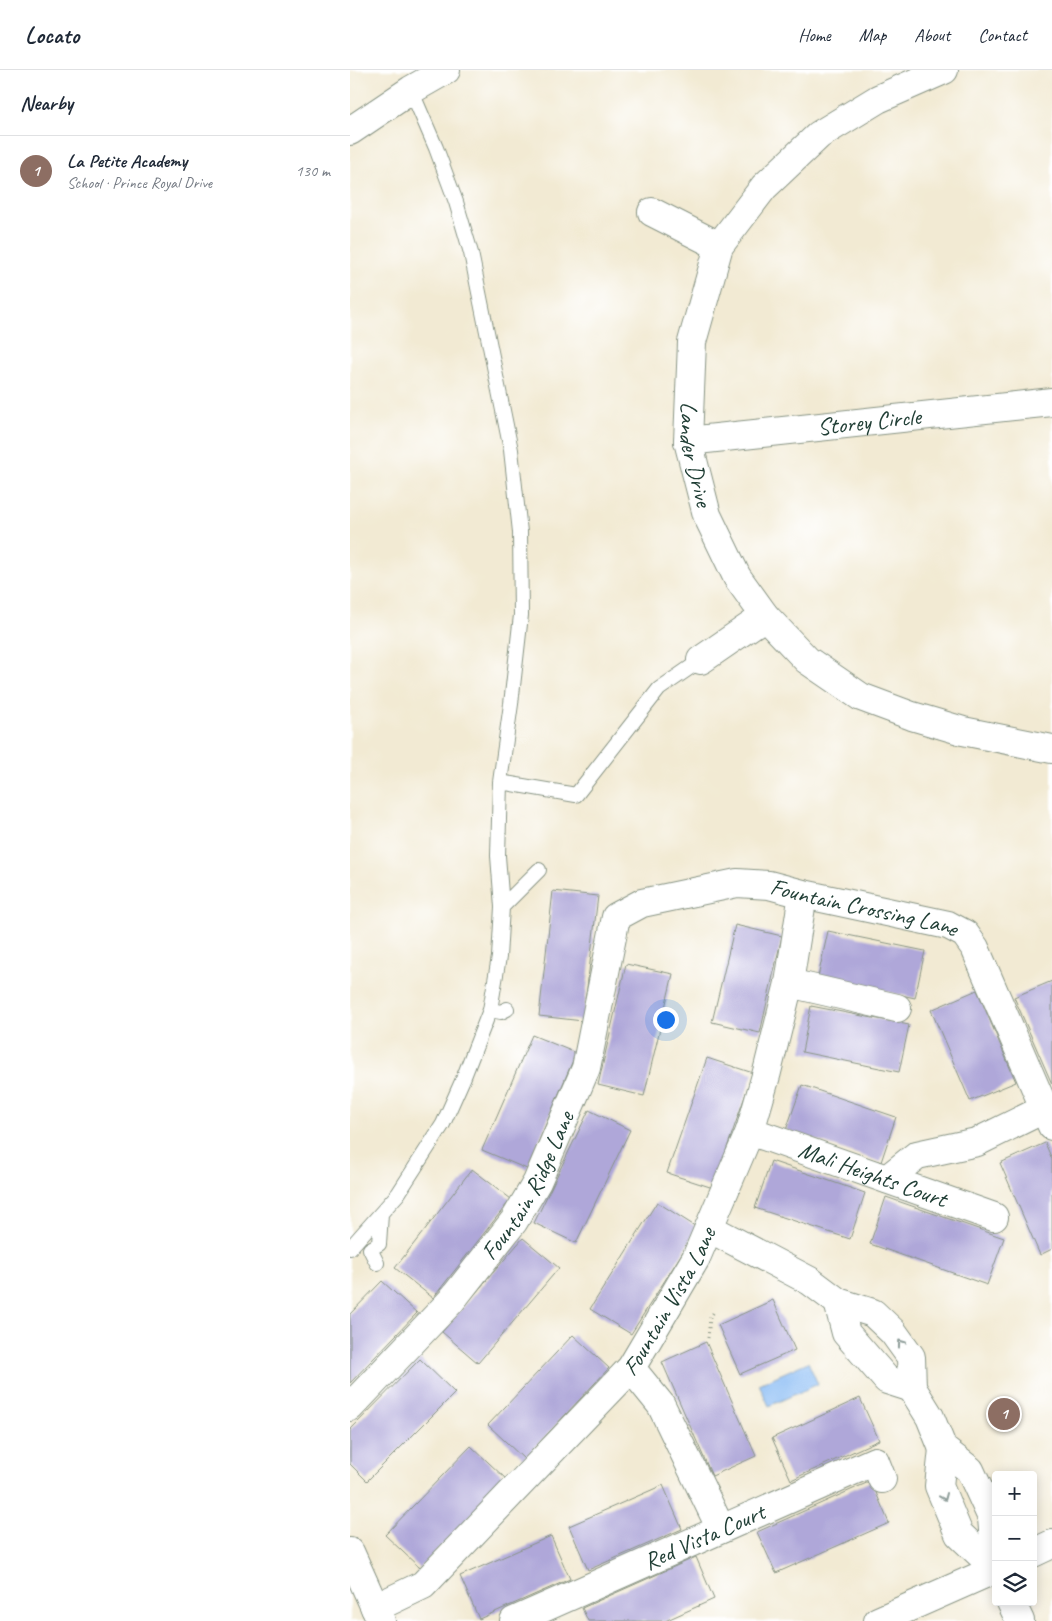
<!DOCTYPE html>
<html lang="en">
<head>
<meta charset="utf-8">
<style>
  body { margin:0; font-family:Caveat,sans-serif; background:#f6f6f7; color:#1f2937 }
  .controls { position:absolute; right:15px; bottom:15px; display:grid; overflow:hidden; border-radius:5px; box-shadow:0 2px 12px #0003 }
  .controls button { width:45px; height:45px; display:grid; place-items:center; padding:0; border:0; border-bottom:1px solid #e0e1e3; background:#fff; color:#1f2937; font:25px sans-serif }
  .you { position:absolute; left:315px; top:949px; width:18px; height:18px; margin:-12px; border:4px solid #fff; border-radius:50%; background:#1a73e8; box-shadow:0 0 0 8px #1a73e833 }
  .badge { display:grid; place-items:center; width:32px; height:32px; border-radius:50%; background:#b5179e; color:#fff; font-size:16px; font-weight:700 }
  .pin { position:absolute; translate:-50% -50%; border:2px solid #fff; box-shadow:0 1px 5px #0006 }
  .list { margin:0; padding:0; list-style:none }
  h2 { display:flex; justify-content:space-between; align-items:center; height:65px; margin:0; padding:0 20px; font-size:21px }
  h2 small { font-size:16px; font-weight:400; color:#747a83 }
  .list li { display:grid; grid-template-columns:32px 1fr auto; gap:15px; align-items:center; box-sizing:border-box; height:70px; padding:0 20px; border-top:1px solid #e0e1e3 }
  .list b { display:block; font-size:19px; white-space:nowrap }
  .list p { margin:0; font-size:16px; white-space:nowrap; color:#747a83 }
  .list em { font-size:16px; font-style:normal; color:#747a83 }
  .icon { flex:none; width:28px; height:28px; fill:none; stroke:currentColor; stroke-width:2; stroke-linecap:round; stroke-linejoin:round }
  .map { position:relative; flex:none; width:702px; height:1551px; overflow:hidden }
  header { display:flex; align-items:center; gap:30px; box-sizing:border-box; height:70px; padding:0 25px; background:#fff; border-bottom:1px solid #e0e1e3 }
  header strong { font-size:24px }
  nav { display:flex; gap:28px; margin-inline-start:auto; font-size:18px }
  main { display:flex }
  aside { flex:1; background:#fff }
  .map>svg:first-child { display:block }
  .water { fill:#86baf4; stroke:#527c94 }
  .building { fill:#afa7d9 }
  .lines { fill:none; stroke-linecap:round; stroke-linejoin:round }
  .service-casing { stroke:#889484; stroke-width:16 }
  .minor-casing { stroke:#889484; stroke-width:30 }
  .tertiary-casing { stroke:#889484; stroke-width:30 }
  .path { stroke:#889484; stroke-width:3; stroke-dasharray:1 4; stroke-linecap:butt }
  .service { stroke:#fff; stroke-width:14 }
  .minor { stroke:#fff; stroke-width:28 }
  .tertiary { stroke:#fff; stroke-width:28 }
  .oneway { stroke:#8f9e9a }
  .labels { text-anchor:middle; dominant-baseline:central; stroke-width:5; stroke-linejoin:round; paint-order:stroke }
  .street-label { font-size:24px; fill:#1f3d34; stroke:#fff }
</style>
</head>
<body>
<header>
<strong>Locato</strong>
<nav><a>Home</a><a>Map</a><a>About</a><a>Contact</a></nav>
</header>
<main>
<aside>
<h2>Nearby<small></small></h2>
<ul class="list">
<li><span class="badge" style="background:#8d6e63">1</span><div><b>La Petite Academy</b><p>School · Prince Royal Drive</p></div><em>130 m</em></li>
</ul>
</aside>
<div class="map">
<svg width="702" height="1551" viewBox="0 0 702 1551">
  <rect width="100%" height="100%" fill="#fff"/>
  <filter id="ink" filterUnits="userSpaceOnUse"><feTurbulence type="fractalNoise" baseFrequency=".02" numOctaves="2"/><feDisplacementMap in="SourceGraphic" scale="10" xChannelSelector="R" yChannelSelector="G"/><feConvolveMatrix kernelMatrix="1 2 1 2 8 2 1 2 1" color-interpolation-filters="sRGB"/></filter>
  <filter id="wash" filterUnits="userSpaceOnUse"><feTurbulence type="fractalNoise" baseFrequency=".0096" numOctaves="4" result="noise"/><feDisplacementMap in="SourceGraphic" scale="20" xChannelSelector="R" yChannelSelector="G"/><feGaussianBlur stdDeviation="1.12" result="paint"/><feColorMatrix in="noise" values="0 0 0 0 0 0 0 0 0 0 0 0 0 0 0 0 0 1.4 0 .05"/><feComposite in="paint" operator="in"/></filter>
  <g filter="url(#wash)">
    <rect width="100%" height="100%" fill="#f2ead3"/>
    <path class="water" d="M458,1292L468,1314L419,1336L409,1314Z"/>
    <g id="blocks">
      <path class="building" d="M203,821L248,826L233,951L189,946Z
        M385,855L432,866L410,963L362,952Z
        M478,861L575,881L565,928L468,907Z
        M276,894L323,904L294,1026L248,1015Z
        M702,911V1014L664,927Z
        M627,920L666,1012L620,1031L581,940Z
        M461,936L559,955L549,1002L452,982Z
        M182,965L226,983L177,1099L132,1080Z
        M357,988L403,1003L363,1118L317,1103Z
        M452,1015L546,1047L531,1092L436,1060Z
        M239,1040L280,1060L226,1173L184,1153Z
        M695,1073L702,1089V1179L690,1185L650,1093Z
        M421,1091L515,1123L500,1169L405,1138Z
        M122,1099L161,1129L83,1228L45,1198Z
        M536,1127L654,1168L637,1215L520,1174Z
        M307,1132L348,1158L281,1264L240,1239Z
        M173,1168L209,1198L128,1293L92,1262Z
        M32,1211L67,1243L0,1313V1244Z
        M423,1230L445,1280L390,1304L368,1255Z
        M223,1265L259,1298L174,1389L138,1355Z
        M356,1272L406,1386L362,1406L312,1292Z
        M70,1289L105,1323L17,1411L0,1394V1360Z
        M510,1328L529,1370L441,1410L422,1368Z
        M121,1376L156,1409L70,1498L35,1465Z
        M521,1411L539,1453L426,1503L407,1462Z
        M313,1415L332,1459L238,1500L219,1456Z
        M201,1466L220,1509L129,1549L110,1506Z
        M346,1487L364,1529L315,1551H238L232,1538Z"/>
    </g>
  </g>
  <g filter="url(#ink)">
    <use href="#blocks" fill-opacity="0" stroke="#889484" stroke-width="1"/>
    <g class="lines">
      <defs>
        <path id="service" d="M150,712L226,725L309,619L351,590
          M152,837L189,800
          M140,940L151,942L157,939
          M0,1178L48,1124L93,1054L113,1009L140,940L149,887L152,837L148,786L150,712L161,634L171,545L170,462L161,380L121,183L106,132L86,78L61,20
          M27,1193L20,1179L29,1174L31,1144"/>
        <g id="minor">
          <path id="s1" d="M594,0L528,29L469,65L414,117L369,176L342,272L338,371L357,445L387,507L415,546L457,590L511,627L562,646L613,661L702,679"/>
          <path d="M0,61L61,20L96,0"/>
          <path d="M302,142L369,176"/>
          <path id="s2" d="M338,371L702,332"/>
          <path d="M351,590L415,546"/>
          <path d="M439,913L547,938"/>
          <path id="s3" d="M400,1061L644,1147"/>
          <path d="M537,1109L567,1085L627,1072L694,1039"/>
          <path d="M359,1158L460,1211L488,1232L523,1243L543,1262L561,1287L562,1318L580,1347L593,1379L620,1400L642,1448L646,1494"/>
          <path d="M488,1232L496,1263L537,1310L562,1318"/>
          <path d="M281,1298L311,1335L371,1459"/>
          <path id="s4" d="M0,1337L101,1231L164,1151L187,1112L236,998L266,847L292,833L387,813L419,815L453,824L598,855L615,864L625,878L702,1056"/>
          <path d="M593,1379L589,1416L609,1464L646,1499"/>
          <path d="M0,1482L31,1551"/>
          <path d="M661,1532L670,1551"/>
          <path id="s5" d="M25,1538L73,1515L281,1298L346,1188L400,1061L417,1002L439,913L453,824"/>
          <path id="s6" d="M164,1551L525,1391L532,1409"/>
        </g>
        <path id="tertiary" d="M683,1483L702,1474
          M528,1551L646,1499"/>
      </defs>
      <use href="#service" class="service-casing"/>
      <use href="#minor" class="minor-casing"/>
      <use href="#tertiary" class="tertiary-casing"/>
      <path class="path" d="M358,1268L360,1248L365,1240"/>
      <use href="#service" class="service"/>
      <use href="#minor" class="minor"/>
      <use href="#tertiary" class="tertiary"/>
    </g>
    <defs><path id="oneway-chevron" d="M-2-3.5L2.5 0L-2 3.5" fill="none" stroke-width="1.6" stroke-linecap="round" stroke-linejoin="round" transform="scale(1.25)"/></defs>
    <g class="oneway">
      <use href="#oneway-chevron" transform="translate(551 1273) rotate(-126)"/>
      <use href="#oneway-chevron" transform="translate(594 1427) rotate(67)"/>
    </g>
  </g>
  <g class="labels">
    <g class="street-label">
      <text stroke="none"><textPath href="#s2" startOffset="182">Storey Circle</textPath></text>
      <text stroke="none"><textPath href="#s1" startOffset="504">Lander Drive</textPath></text>
      <text stroke="none"><textPath href="#s4" startOffset="828">Fountain Crossing Lane</textPath></text>
      <text stroke="none"><textPath href="#s3" startOffset="130">Mali Heights Court</textPath></text>
      <text stroke="none"><textPath href="#s4" startOffset="286">Fountain Ridge Lane</textPath></text>
      <text stroke="none"><textPath href="#s5" startOffset="431">Fountain Vista Lane</textPath></text>
      <text stroke="none"><textPath href="#s6" startOffset="208">Red Vista Court</textPath></text>
    </g>
  </g>
</svg>
<div class="controls">
<button>+</button>
<button>−</button>
<button><svg class="icon" aria-label="layers" viewBox="0 0 24 24"><path d="M12 4l9 5-9 5-9-5zM3 14l9 5 9-5"/></svg></button>
</div>
<div class="you"></div>
<div class="pin badge" style="left:654px;top:1344px;background:#8d6e63">1</div>
</div>
</main>
</body>
</html>
